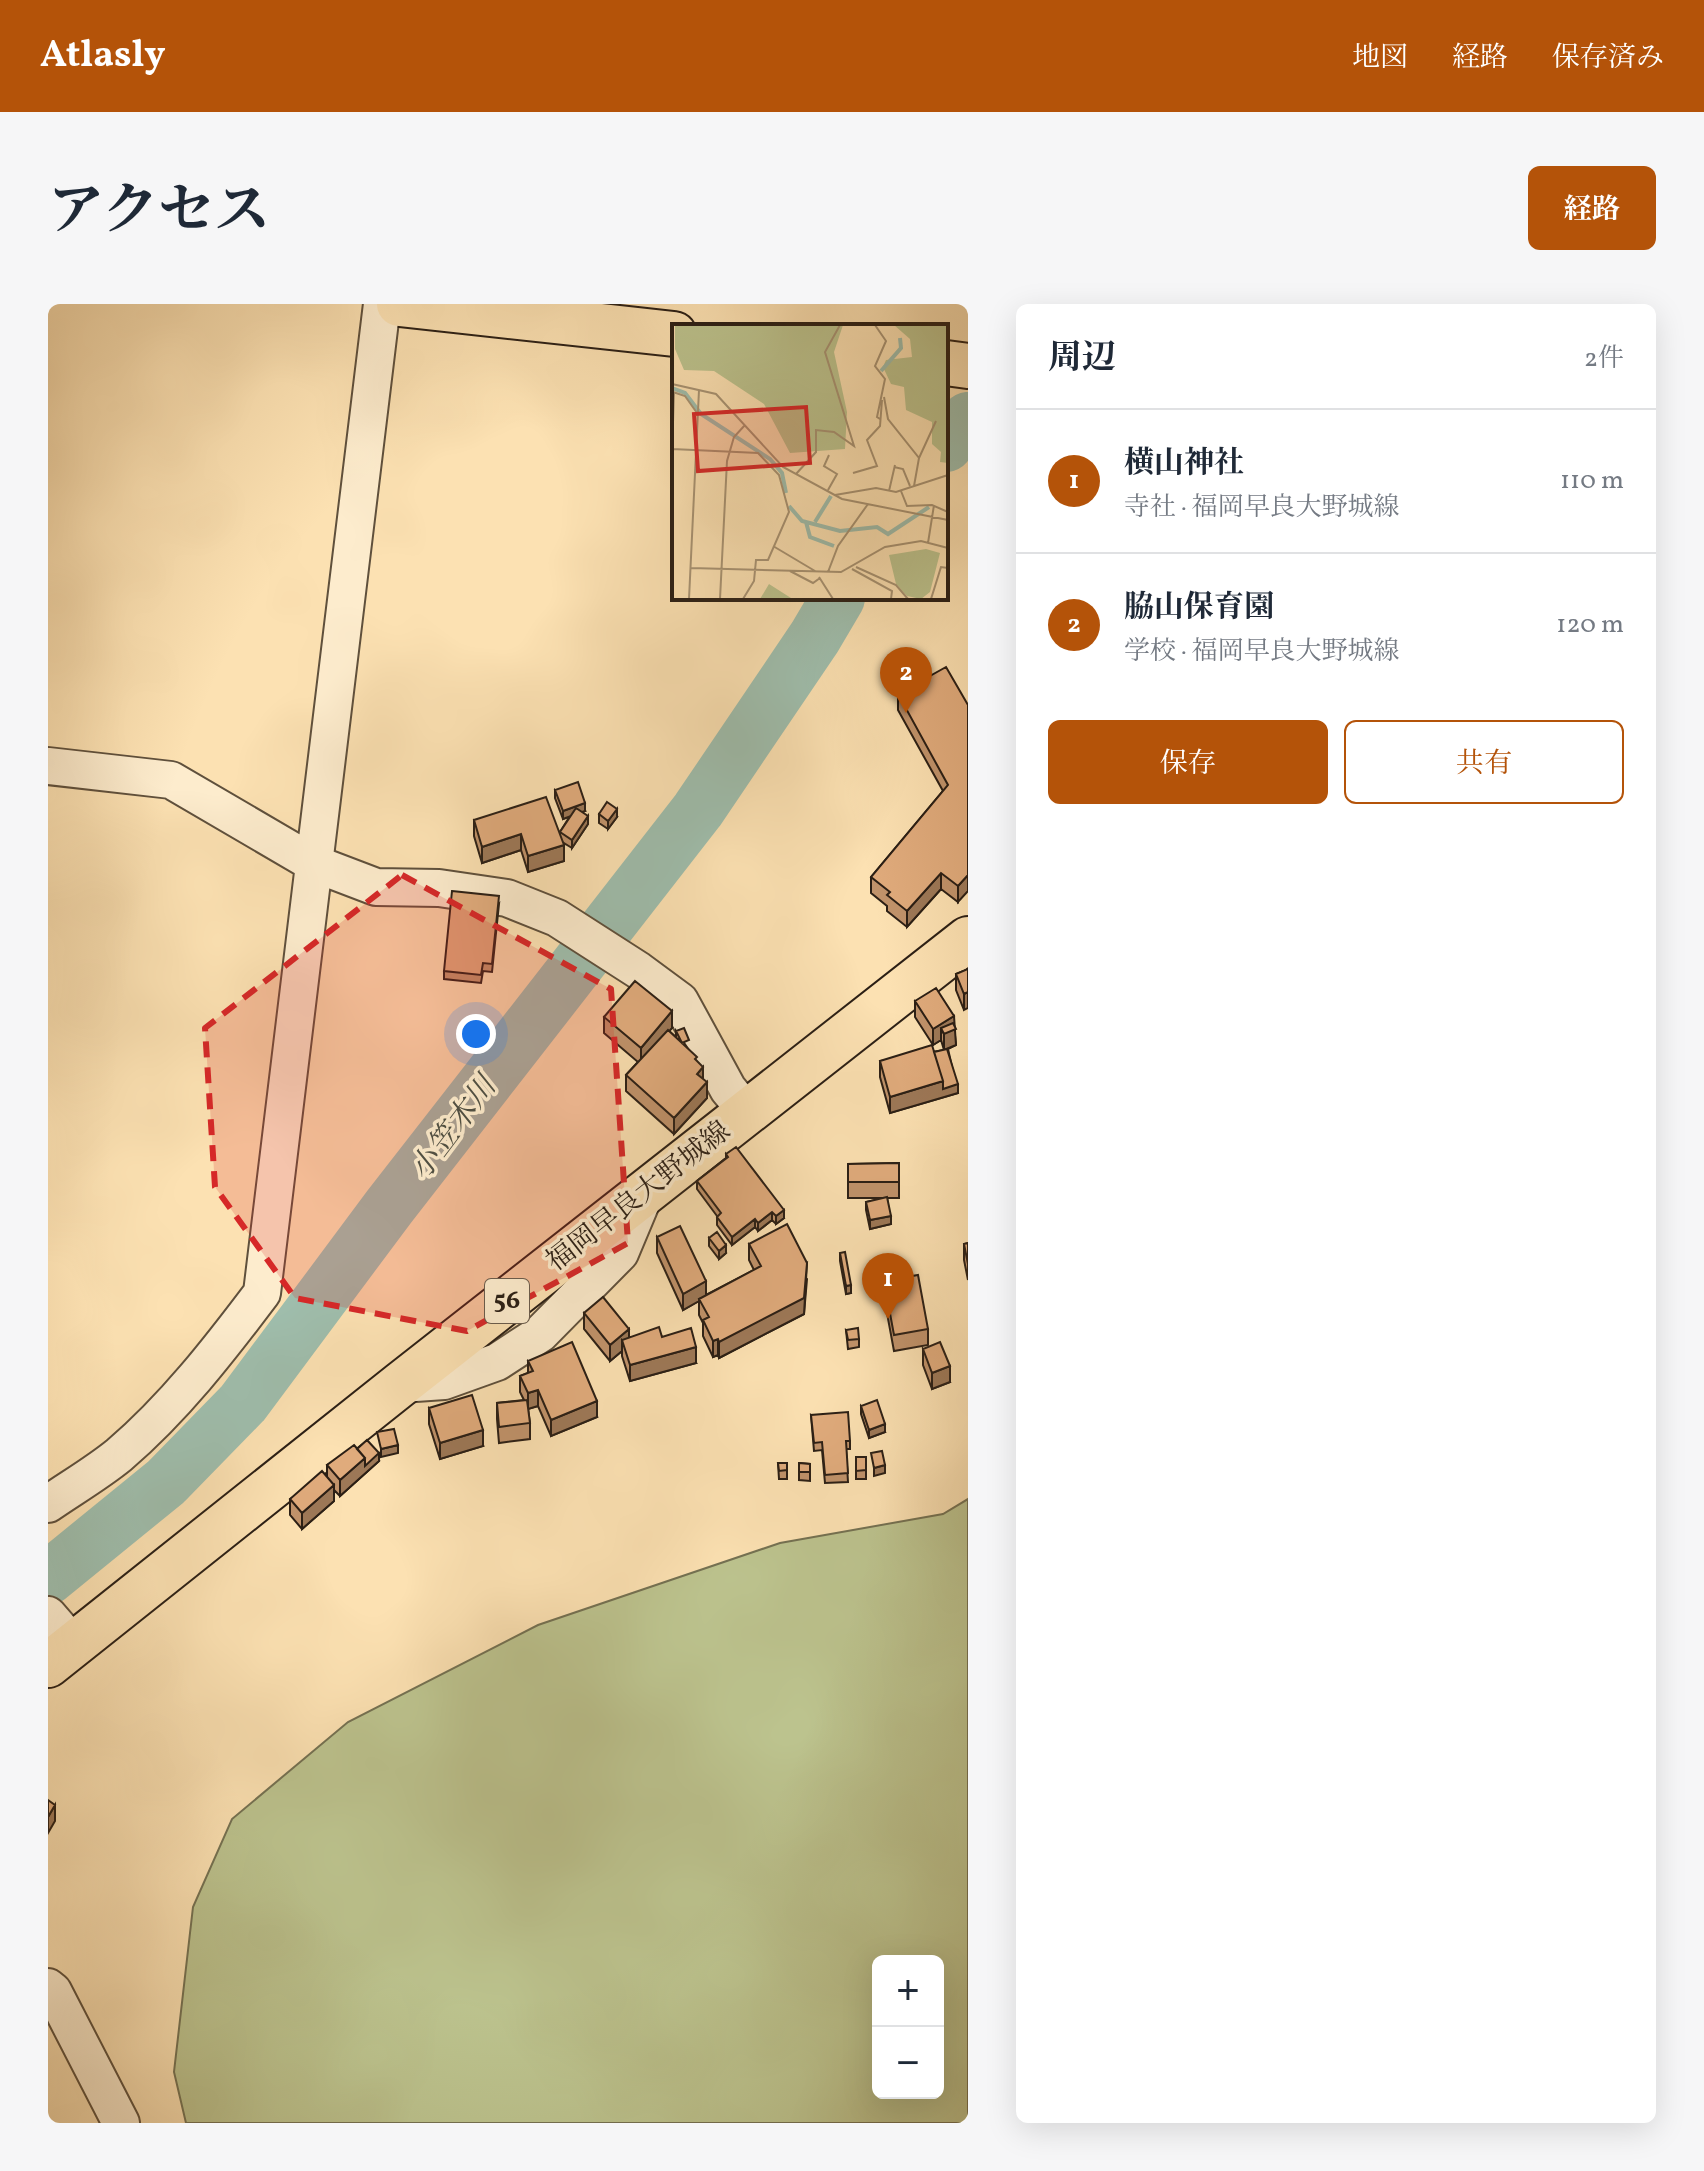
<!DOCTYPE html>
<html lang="ja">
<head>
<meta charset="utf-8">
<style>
  body { margin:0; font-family:Vollkorn,"Noto Serif JP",serif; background:#f6f6f7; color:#1f2937 }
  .controls { position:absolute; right:24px; bottom:24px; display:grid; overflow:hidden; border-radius:12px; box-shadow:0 8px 32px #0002 }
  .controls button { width:72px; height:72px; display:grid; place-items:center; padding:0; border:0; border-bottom:2px solid #e0e1e3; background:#fff; color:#1f2937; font:40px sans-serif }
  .you { position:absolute; left:428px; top:730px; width:28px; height:28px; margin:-20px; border:6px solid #fff; border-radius:50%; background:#1a73e8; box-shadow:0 0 0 12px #1a73e833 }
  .badge { display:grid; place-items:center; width:52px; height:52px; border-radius:50%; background:#b45309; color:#fff; font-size:26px; font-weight:700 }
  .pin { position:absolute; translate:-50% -66px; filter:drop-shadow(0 2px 4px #0008) }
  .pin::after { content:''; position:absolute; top:42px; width:28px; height:24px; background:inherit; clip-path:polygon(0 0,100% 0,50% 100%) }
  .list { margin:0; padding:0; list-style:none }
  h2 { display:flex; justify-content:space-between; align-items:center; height:104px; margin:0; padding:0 32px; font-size:34px }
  h2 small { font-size:26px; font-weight:400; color:#747a83 }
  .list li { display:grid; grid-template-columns:52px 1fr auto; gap:24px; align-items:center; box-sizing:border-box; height:144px; padding:0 32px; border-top:2px solid #e0e1e3 }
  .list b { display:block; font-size:30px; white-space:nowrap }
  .list p { margin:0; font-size:26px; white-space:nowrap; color:#747a83 }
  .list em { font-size:26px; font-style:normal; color:#747a83 }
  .actions { display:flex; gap:16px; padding:24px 32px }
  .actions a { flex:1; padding:18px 0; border:2px solid #b45309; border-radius:12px; text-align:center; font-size:28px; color:#b45309 }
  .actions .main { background:#b45309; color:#fff }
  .map { position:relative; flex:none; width:920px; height:1819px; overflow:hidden; border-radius:12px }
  header { display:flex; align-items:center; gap:48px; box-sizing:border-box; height:112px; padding:0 40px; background:#b45309; color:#fff }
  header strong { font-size:38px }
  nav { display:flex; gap:44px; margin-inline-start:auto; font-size:28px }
  .intro { display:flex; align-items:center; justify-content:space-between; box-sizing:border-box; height:192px; padding:0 48px }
  h1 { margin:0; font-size:56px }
  .button { padding:20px 36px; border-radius:12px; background:#b45309; color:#fff; font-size:28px; font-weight:700 }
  main { display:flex; gap:48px; padding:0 48px }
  aside { flex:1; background:#fff; border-radius:12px; box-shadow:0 8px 32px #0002 }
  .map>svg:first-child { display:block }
  .green { fill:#bcc38e; stroke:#747152; stroke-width:2; fill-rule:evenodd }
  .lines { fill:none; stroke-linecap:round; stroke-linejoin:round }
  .river { stroke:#9fbead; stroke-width:54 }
  .minor-casing { stroke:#5f503c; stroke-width:40 }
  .major-casing { stroke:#2b1f15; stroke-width:48 }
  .minor { stroke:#fdeccd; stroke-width:36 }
  .major { stroke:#fce1b2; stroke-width:44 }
  .wall { fill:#c1936b; stroke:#2b1f15; stroke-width:2 }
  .shaded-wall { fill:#9d7857; stroke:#2b1f15; stroke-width:2 }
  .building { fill:#e0ab7c; stroke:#2b1f15; stroke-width:2 }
  .marked { fill:#d62828; fill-opacity:0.2; stroke:#d62828; stroke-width:6; stroke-dasharray:16 10; stroke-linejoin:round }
  .labels { text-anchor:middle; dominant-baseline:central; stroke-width:7; stroke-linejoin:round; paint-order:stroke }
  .shield { fill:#fdeccd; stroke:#6a5c4c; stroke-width:2 }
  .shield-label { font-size:26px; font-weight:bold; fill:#2b1f15 }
  .street-label { font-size:28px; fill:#2b1f15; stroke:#fdeccd }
  .water-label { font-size:30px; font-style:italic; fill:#4e4f43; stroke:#fdeccd }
  .inset-river { fill:none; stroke:#9fbead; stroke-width:4 }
  .inset-road { fill:none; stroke:#a89373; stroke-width:2 }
  .view { fill:#d62828; fill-opacity:0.15; stroke:#d62828; stroke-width:4 }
  .inset-edge { fill:none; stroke:#2b1f15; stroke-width:4 }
</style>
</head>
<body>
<header>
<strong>Atlasly</strong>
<nav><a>地図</a><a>経路</a><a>保存済み</a></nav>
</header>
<div class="intro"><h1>アクセス</h1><a class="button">経路</a></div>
<main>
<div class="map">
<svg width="920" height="1819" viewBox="0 0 920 1819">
  <rect width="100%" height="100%" fill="#fce1b2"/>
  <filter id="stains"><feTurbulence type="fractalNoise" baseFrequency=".0025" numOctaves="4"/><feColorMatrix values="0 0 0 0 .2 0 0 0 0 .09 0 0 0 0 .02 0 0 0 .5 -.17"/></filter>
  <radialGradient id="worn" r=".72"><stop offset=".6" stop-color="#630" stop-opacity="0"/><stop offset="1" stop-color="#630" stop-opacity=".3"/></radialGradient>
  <path class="green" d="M920,1195V1819H138L126,1768L145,1603L184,1515L300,1418L490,1321L732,1239L895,1210ZM830,1657H890V1789H830Z"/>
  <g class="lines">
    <path class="river" d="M898,141L920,115
      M0,1274L118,1178L195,1099L341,903L650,506L767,333L790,294"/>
    <defs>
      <path id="minor" d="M0,462L123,476L265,559L328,583L391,584L459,594L509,614L590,666L632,697L680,785L699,808
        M353,1080L396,1077L449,1058L492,1030L572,949L598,887
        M0,1200C23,1184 49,1169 71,1151C126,1104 171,1046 214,989L334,0
        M0,1311L25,1340
        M0,1683L5,1687L73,1819"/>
      <path id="major" d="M351,0L626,30
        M898,59L920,62
        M0,1361L353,1080L920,635"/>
    </defs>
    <use href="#minor" class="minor-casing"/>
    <use href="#major" class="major-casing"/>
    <use href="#minor" class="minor"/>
    <use href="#major" class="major"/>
  </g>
  <path class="wall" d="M674,294H694L693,297Z
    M850,390L920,401L910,598L893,585L859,623L839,607V602L823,589V573L895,487L850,406Z
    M507,486L537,507L534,508L540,520L524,544L514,538L516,557L480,568L473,546L434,559L426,532V516L512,531V528L522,512L515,515L507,494Z
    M551,510L569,513L560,525L551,519Z
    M451,600L444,668L435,667L433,679L396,675V667Z
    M920,665L916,706L908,686V670Z
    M867,697L906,722L908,741L900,745L910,789L842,809L832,773V757L896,746L893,736L885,741L867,713Z
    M556,713L624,724L621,727L628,733V727L649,758L655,775L659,794L626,830L578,787V771L590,758L556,729Z
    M678,850L736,914L728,920L724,916L710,927L707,923L684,941L669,921V912L649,885V877L678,854Z
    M851,859V894H839L843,920L822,925L818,906V898L837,894H800V860Z
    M609,933L658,991L706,966L701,956V940L759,975L756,1010L671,1054L670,1051L665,1053L655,1032V1019L651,1011V997L635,1006L609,949Z
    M661,934L678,949L671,955L661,942Z
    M920,939V976L916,956V940Z
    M792,949L803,989L798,990L792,957Z
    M836,977L880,1025V1041L846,1047L836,993Z
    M536,1009L581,1033H614L648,1059L582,1077L574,1052V1047L562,1057L536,1025Z
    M798,1026L811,1035V1043L800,1045Z
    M875,1045L902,1078L884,1085L875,1061Z
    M480,1057L549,1113L503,1132L490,1102L480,1105L482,1119V1135L451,1139L449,1115V1099L476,1096L472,1088V1072L480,1069Z
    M813,1102L837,1128L821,1134L813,1110Z
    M381,1104L435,1142L392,1155L381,1120Z
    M763,1111L802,1137V1145H798L800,1178L777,1179L774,1146L766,1147Z
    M309,1145L331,1157L292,1192L286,1186V1197L254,1225L242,1211V1195L279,1173V1161Z
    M808,1153H818V1175H808Z
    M730,1159H739V1175H731Z
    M751,1159L762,1160V1177L751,1176Z"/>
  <path class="shaded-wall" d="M537,499V507L515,515V507Z
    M569,505V513L560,525V517Z
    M540,512V520L524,544V536Z
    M473,530V546L434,559V543Z
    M516,541V557L480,568V552Z
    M893,569V585L859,623V607Z
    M920,571V587L910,598V582Z
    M920,688V704L916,706V690Z
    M624,707V724L593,760V744Z
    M906,712L908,741L896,746V730L893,724V736L885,741V725Z
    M655,763V779L649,770Z
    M895,777L910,780V789L842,809V793Z
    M659,778V794L626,830V814Z
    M736,906V914L728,920V912Z
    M724,908V916L710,927V919Z
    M843,912V920L822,925V916Z
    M707,915V923L684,941V933Z
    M678,941V949L671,955V947Z
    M759,959L756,1010L671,1054V1038Z
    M658,977V993L651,995V997L635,1006V990Z
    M803,981V989L798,990V982Z
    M581,1025V1041L574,1036V1047L562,1057V1041Z
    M670,1035V1051L665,1053V1037Z
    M648,1043V1059L582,1077V1061Z
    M902,1062V1078L884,1085V1069Z
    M490,1086V1102L480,1105V1089Z
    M549,1097V1113L503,1132V1116Z
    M837,1120V1128L821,1134V1126Z
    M435,1126V1142L392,1155V1139Z
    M350,1141V1149L333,1153V1145Z
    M331,1149V1157L292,1192V1176L317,1154Z
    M837,1161V1169L826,1172V1164Z
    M286,1181V1197L254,1225V1209Z
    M7,1501V1517L0,1529V1513Z"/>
  <path class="building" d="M898,363L920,401V571L910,582L893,569L859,607L839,591L842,588L823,573L900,481L850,390Z
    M530,478L537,499L515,507L507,486Z
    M498,493L516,541L480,552L473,530L434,543L426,516Z
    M559,498L569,505L560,517L551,510Z
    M528,504L540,512L524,536L512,528Z
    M404,587L451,592L444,660L435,659L433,671L396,667Z
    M920,665V688L916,690L908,670Z
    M587,677L624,707L593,744L556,713Z
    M888,684L906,712L885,725L867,697Z
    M905,719L908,725L896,730L893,724Z
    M636,724L641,736L634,739L628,727Z
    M620,726L649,753L647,755L655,763L649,770L659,778L626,814L578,771Z
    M884,741L895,777L842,793L832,757Z
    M899,745L910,780L895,785V777L886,748Z
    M688,843L736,906L728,912L724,908L710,919L707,915L684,933L669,913L673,909L649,877L680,853L678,850Z
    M851,859V878H800V860Z
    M839,893L843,912L822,916L818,898Z
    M739,920L759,959L756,994L671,1038L670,1035L665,1037L655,1016L661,1013L651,995L713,962L701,940Z
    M632,922L658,977L635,990L609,933Z
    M669,928L678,941L671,947L661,934Z
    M920,939V960L916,940Z
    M797,948L803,981L798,982L792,949Z
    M870,971L880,1025L846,1031L836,977Z
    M555,993L581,1025L562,1041L536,1009Z
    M611,1023L614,1033L643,1024L648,1043L582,1061L574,1036Z
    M810,1024L811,1035L800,1036L798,1026Z
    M524,1038L549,1097L503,1116L490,1086L480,1089L472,1072L485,1067L480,1057Z
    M892,1038L902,1062L884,1069L875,1045Z
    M424,1091L435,1126L392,1139L381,1104Z
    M479,1096L482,1119L451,1123L449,1099Z
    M829,1096L837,1120L821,1126L813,1102Z
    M800,1108L802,1137H798L800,1169L777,1171L774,1138L766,1139L763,1111Z
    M346,1125L350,1141L333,1145L329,1128Z
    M319,1136L331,1149L317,1162V1154L309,1145Z
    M306,1141L317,1154L292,1176L279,1161Z
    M834,1147L837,1161L826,1164L823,1149Z
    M808,1153H818V1166L808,1167Z
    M730,1159H739V1166L731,1167Z
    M751,1159L762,1160V1168H751Z
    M274,1167L286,1181L254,1209L242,1195Z
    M0,1496L7,1501L0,1513Z"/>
  <path class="marked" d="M354,571L563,685L580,939L419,1027L247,994L167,883L157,724Z"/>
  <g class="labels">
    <rect class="shield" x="437" y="975" width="44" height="44" rx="6"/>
    <g class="shield-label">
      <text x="459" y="997">56</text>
    </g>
    <g class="street-label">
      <text transform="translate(591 893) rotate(-38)">福岡早良大野城線</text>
    </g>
    <g class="water-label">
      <text transform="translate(406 825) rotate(-53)">小笠木川</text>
    </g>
  </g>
  <g transform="translate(624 20)">
    <rect width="276" height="276" fill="#fce1b2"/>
    <path d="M3,1H171L162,28L175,88L173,125L118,129L92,80L42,47L12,46L3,25ZM208,1H276V139L268,138L269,128L260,120V98L234,86L232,63L219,60L211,43L214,36L240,33L238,15L222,1ZM254,225L268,229L258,268L249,275L235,272L224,260L217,231ZM97,260L119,274L132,275H88Z" fill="#bcc38e"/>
    <path class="inset-river" d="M209,47L229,24L228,14M0,64L13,69L29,90L98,135L110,149L114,169M117,182L130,197L168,207L205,203L216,210L257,183M134,198L138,213L162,222M143,198L159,172"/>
    <path class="inset-road" d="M203,1L214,17L203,42L213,55L205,93L208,95M0,60L44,70L111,143L170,175L276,196M1,68L13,72L25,89M212,73L216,95L247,134L242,162M0,125L86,129L107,151L117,188L96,236H84L82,257L71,275M0,129L2,68M247,134L264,97M222,143L231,145L238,162M181,149L205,142L195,116L208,102L210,76M124,150L144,128V106L162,108L182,122L153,28L168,1M156,166L165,150L152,142L157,131M217,167L223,141M229,167L235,182L260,181L276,188M163,171L204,164L224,168L276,151M256,219L262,181M101,222L143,247M184,243L224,261L236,275M19,244L169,248L213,223L249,217L276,224M180,245L220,267L219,275M118,247L141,259L148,254M156,248L166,222L196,180M147,253L161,275M17,275L27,66M48,275L55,137L62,113L73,101M259,275L269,243L276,244"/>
    <path class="view" d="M134,83L138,139L26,147L22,90Z"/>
    <rect width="276" height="276" class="inset-edge"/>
  </g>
  <rect width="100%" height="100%" filter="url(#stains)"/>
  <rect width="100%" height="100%" fill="url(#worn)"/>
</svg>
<div class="controls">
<button>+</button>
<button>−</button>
</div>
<div class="you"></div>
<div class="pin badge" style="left:840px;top:1015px">1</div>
<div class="pin badge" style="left:858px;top:409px">2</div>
</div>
<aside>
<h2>周辺<small>2件</small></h2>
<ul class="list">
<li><span class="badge">1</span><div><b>横山神社</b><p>寺社 · 福岡早良大野城線</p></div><em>110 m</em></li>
<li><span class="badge">2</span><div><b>脇山保育園</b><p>学校 · 福岡早良大野城線</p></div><em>120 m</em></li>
</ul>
<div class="actions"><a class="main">保存</a><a>共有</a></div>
</aside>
</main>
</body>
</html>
